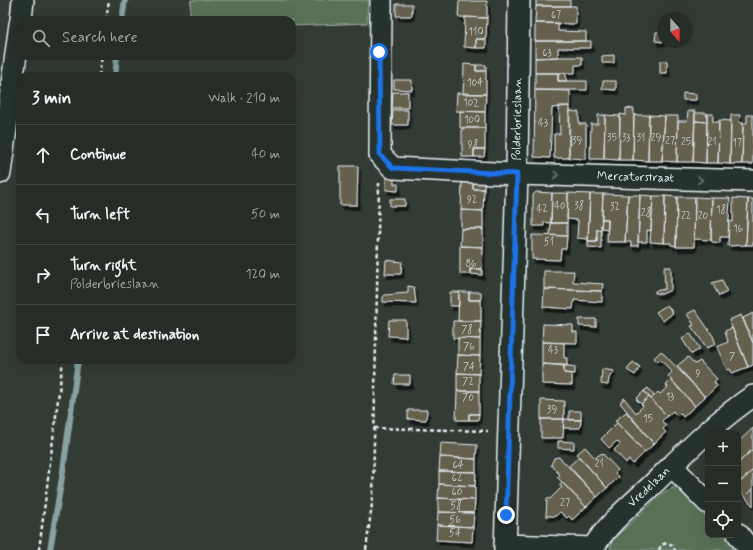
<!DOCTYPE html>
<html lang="en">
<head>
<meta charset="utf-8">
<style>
  body { margin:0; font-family:Mynerve,sans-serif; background:#323933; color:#f1f3f6 }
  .controls { position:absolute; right:12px; bottom:12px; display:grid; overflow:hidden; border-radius:8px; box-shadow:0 4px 16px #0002 }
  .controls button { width:36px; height:36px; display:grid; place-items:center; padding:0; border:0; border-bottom:1px solid #424944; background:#262d27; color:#f1f3f6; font:20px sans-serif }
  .compass { position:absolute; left:657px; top:12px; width:36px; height:36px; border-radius:50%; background:#262d27; box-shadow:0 4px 16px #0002; rotate:159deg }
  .stop { position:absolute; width:12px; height:12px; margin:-9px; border:3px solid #1a73e8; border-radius:50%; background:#fff }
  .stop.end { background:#1a73e8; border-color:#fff; box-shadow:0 1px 4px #0008 }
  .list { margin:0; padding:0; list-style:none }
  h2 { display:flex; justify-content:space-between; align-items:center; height:52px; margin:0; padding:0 16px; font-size:17px }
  h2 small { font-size:13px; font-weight:400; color:#a4a8a7 }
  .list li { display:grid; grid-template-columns:26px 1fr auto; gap:12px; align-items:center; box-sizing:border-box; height:60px; padding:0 16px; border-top:1px solid #424944 }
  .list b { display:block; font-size:15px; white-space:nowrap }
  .list p { margin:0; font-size:13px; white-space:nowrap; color:#a4a8a7 }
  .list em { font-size:13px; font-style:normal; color:#a4a8a7 }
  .icon { flex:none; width:22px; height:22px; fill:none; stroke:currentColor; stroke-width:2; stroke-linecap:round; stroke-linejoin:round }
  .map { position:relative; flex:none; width:753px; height:550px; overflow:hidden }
  .search { position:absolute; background:#262d27; box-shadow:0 4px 16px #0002; left:16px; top:16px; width:280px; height:44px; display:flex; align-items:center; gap:10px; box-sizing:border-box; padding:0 14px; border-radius:12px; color:#a4a8a7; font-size:15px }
  .panel { position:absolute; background:#262d27; box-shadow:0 4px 16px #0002; left:16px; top:72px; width:280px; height:292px; border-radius:12px }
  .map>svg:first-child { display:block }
  .green { fill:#597156; stroke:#a0b1a7 }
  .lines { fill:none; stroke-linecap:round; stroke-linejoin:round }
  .stream { stroke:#88a2a4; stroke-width:6 }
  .building { fill:#655f4e; stroke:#e8f1f8; filter:url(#shadow) }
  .minor-casing { stroke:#e8f1f8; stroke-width:24 }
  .path { stroke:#e8f1f8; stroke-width:2.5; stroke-dasharray:4 3; stroke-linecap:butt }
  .minor { stroke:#26332d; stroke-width:21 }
  .oneway { stroke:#6a7674 }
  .route { stroke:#1a73e8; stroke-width:5 }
  .labels { text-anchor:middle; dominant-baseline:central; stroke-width:3; stroke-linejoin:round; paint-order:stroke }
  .number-label { font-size:10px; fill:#c7ccce }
  .street-label { font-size:12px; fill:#e8f1f8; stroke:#26332d }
</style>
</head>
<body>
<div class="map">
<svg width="753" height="550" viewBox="0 0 753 550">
  <defs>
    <filter id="shadow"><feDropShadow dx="2.5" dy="4.5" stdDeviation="0" flood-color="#0009"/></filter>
  </defs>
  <rect width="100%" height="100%" fill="#333c34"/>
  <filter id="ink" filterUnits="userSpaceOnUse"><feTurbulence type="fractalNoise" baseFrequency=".025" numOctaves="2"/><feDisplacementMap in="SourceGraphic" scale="8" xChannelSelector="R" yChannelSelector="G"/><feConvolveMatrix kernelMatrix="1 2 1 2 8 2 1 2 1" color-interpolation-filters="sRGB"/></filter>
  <g filter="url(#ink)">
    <path class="green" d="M191,0H368L367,23L292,26V20H189Z
      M675,487L684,492L708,518V535H723L731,544L733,550H610L612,540L664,492Z"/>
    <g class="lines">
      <path class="stream" d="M122,20L125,0
        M115,76L117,56
        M50,550L63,471L78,360"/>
    </g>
    <path class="building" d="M536,0H570V6H536Z
      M459,1H487V18L458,17Z
      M396,4H412V16H396Z
      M536,6H576V24L535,23Z
      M465,17L487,18L486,39H476V48L464,47Z
      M535,23H558V31L586,32V41H535Z
      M656,32H663V42L655,41Z
      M476,39H486V48H476Z
      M535,41H591V48H558V57L535,58Z
      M614,55V63H602V56Z
      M558,57H582V65H575V73H535V58Z
      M660,61H667V73H660Z
      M464,64L476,65V71H486V94H463Z
      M476,65H486V71H476Z
      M535,73H558V81H587V90H535Z
      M558,73H566V81H558Z
      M394,80H412V90L394,89Z
      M603,81H616V90L602,89Z
      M535,90L570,91V106L552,108L550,158L534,157Z
      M393,92H408V108H392Z
      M457,93L486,94L485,112L456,111Z
      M683,93L696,94V100H683Z
      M559,106H570L569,158H554V134H560Z
      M626,108L634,109L633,160H619L620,114L626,115Z
      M393,110H408V125H392Z
      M460,111L485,112V128H460Z
      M569,111L579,112V124H586V159L569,158Z
      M688,111H695L693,162H677L678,121H687Z
      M695,113H707V122L695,121Z
      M707,114H713V122H719L718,163H706Z
      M598,115H605L604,159H590L591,124H598Z
      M605,115L620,116L619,160L604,159Z
      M634,115H649L648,161L633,160Z
      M649,115L665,116L662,161H648Z
      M731,115H740L739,122L743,123L742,164H730Z
      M747,115H753V164H742L743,123H747Z
      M665,116H678L677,162L662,161Z
      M719,120L731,121L730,164L718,163Z
      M695,121L707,122L706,163L693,162Z
      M462,128H485V149H474V157H462Z
      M474,149H485L484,157H474Z
      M340,166H358L357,205H340Z
      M386,176H394V184H398V191L386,190Z
      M462,181L473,182V189H484L483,211L461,210Z
      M473,182H484V189H473Z
      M536,192L552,193L551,223L544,222V226H533V195Z
      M552,193H568L567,223H551Z
      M568,193L590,194L588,239L577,238L578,220L567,219Z
      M590,194H603L601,230L597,229V241H588Z
      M603,194L628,195L625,242H607L608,219H602Z
      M628,195H640L638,246H631V242H625Z
      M640,195L653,196L651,231L647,230V242H638Z
      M653,196H665L664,243L650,242Z
      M665,196L677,197L676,246L671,245V243H664Z
      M677,197H695L694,247H676Z
      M695,197L712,198L711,240L694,239Z
      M712,198H730L728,237H720V243L712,242L711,240Z
      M733,198L748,199L746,245L728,246L729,221L733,222Z
      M390,199H405V206H390Z
      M748,199H753V245H746Z
      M461,210L483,211V229H461Z
      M602,219H608V229L601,228Z
      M551,223H567V236L550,235Z
      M461,229H483V247L460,246Z
      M597,229L601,230V248L588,247V241H597Z
      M532,235L567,236L566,249H561L560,260L532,259Z
      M460,246L483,247L482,269H470V274H460Z
      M386,260L402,262L401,274H385Z
      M664,267H671V290L662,294L655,293V291L665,289Z
      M470,269H482V275L470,274Z
      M544,271H574L573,282L603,284L602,291L544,289Z
      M722,280L727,292L719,296L712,283Z
      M408,286L414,287L416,303L383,302V297L385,295L408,293Z
      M544,289L602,291V302L574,300L573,309L543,307Z
      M450,292H459V306H450Z
      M459,292H469V300H481V321H458Z
      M469,292H481V300H469Z
      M667,305L673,313L663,321L656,312Z
      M695,310L713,336L716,344L707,348L691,326L694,325L687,314Z
      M753,313V343L743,318Z
      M741,315L753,343V365L748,367L729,320Z
      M579,319H596V327L579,326Z
      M389,320H406V337L388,336Z
      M453,321H481L480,339L453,338Z
      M543,324L573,325V332H577V343L542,342Z
      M732,328L748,367L732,373L730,369L727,370L717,347L728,342L725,331Z
      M690,333L700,349L692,354L682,339Z
      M458,338L480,339V356L458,355Z
      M542,342L564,343V358H567V366L542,364Z
      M661,351L705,397L695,406L668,376L672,372L660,359L658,362L654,358Z
      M458,355L480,356L479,374L457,373Z
      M688,357L695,364L700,361L717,379L714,382L717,386L705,397L677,366Z
      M633,362L640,367L635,375L627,370Z
      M542,364L564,365V373L572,374V385L542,384Z
      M564,365L575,367V374L564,373Z
      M602,369L614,371L609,378L608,385L601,384Z
      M457,373L479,374V391H457Z
      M395,375H410V384H394Z
      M671,380L695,406L683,417L680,413L677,416L673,411L667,416L651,399L658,392L660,394L668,387L666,385Z
      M648,388L654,396L651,399L644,391Z
      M457,391H479V414H469V420H456Z
      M644,391L649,397L641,404L636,399Z
      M649,397L667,416L662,421L666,426L663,429L666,432L654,444L620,403L624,398L636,413L643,406L641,404Z
      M541,400L564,401V419H541Z
      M408,410H427L426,420L408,419Z
      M569,411H581V420H569Z
      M626,412L654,444L645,452L615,421Z
      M469,414H479L478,420H469Z
      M541,419H564L563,438H541Z
      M564,419L581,420L580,428H563Z
      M617,423L645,452L633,464L629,460L626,463L614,450L620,444L617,441L609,448L601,439Z
      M753,428V449L738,463V442Z
      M558,441L574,442V449L558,448Z
      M441,443L477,445L476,459L440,457Z
      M585,447L595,458L602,453L618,470L615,473L619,477L607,488L577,454Z
      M753,449V470L738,484V463Z
      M440,457L476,459V472L439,471Z
      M559,457L597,497L586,507L557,477L560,475L551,465L554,458Z
      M579,457L607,488L597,497L569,466Z
      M753,470V489L745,497L738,490V484Z
      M439,471L476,472L475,486L439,484Z
      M562,482L586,507L572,520L569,516L567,518L560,512L556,516H546L547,498L550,499L562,487L559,485Z
      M439,484L475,486V500L438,498Z
      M753,489V506L745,497Z
      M438,498L475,500L474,513L438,512Z
      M438,512L474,513L473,527L437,525Z
      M437,525L473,527L472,542L436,540Z"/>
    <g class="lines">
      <defs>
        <g id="minor">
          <path id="s1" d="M381,0L380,155L393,168L517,174L753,181"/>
          <path d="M21,20L23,0"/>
          <path d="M0,173L20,24"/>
          <path d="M672,466L708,503"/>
          <path d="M738,534L750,550"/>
          <path d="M505,545L593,548L594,550"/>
          <path id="s2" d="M593,548C608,523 631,505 652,485C684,454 716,421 753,396"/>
          <path id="s3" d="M505,550L517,174L519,0"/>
        </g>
      </defs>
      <use href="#minor" class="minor-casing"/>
      <path class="path" d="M106,20L109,0
        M99,76L102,56
        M374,428L488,431
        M39,550L63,360
        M366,550L373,496L379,183
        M659,550L661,545L667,543L672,545L675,550"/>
      <use href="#minor" class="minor"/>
    </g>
    <defs><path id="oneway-chevron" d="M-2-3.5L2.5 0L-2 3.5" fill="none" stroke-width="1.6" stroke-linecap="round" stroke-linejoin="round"/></defs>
    <g class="oneway">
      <use href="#oneway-chevron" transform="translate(556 175) rotate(2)"/>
      <use href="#oneway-chevron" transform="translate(700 180) rotate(2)"/>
    </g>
  </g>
  <g class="lines" filter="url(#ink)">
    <path class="route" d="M379,52L380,155L393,168L517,174L506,515"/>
  </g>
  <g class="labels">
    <g class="number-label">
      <text x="556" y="15">67</text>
      <text x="476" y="32">110</text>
      <text x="547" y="53">63</text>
      <text x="475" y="83">104</text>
      <text x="471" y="103">102</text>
      <text x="472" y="120">100</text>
      <text x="543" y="123">43</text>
      <text x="612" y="138">35</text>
      <text x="626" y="138">33</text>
      <text x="641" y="138">31</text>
      <text x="656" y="138">29</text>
      <text x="577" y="141">39</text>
      <text x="670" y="141">27</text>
      <text x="686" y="142">25</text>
      <text x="712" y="142">21</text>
      <text x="737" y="143">17</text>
      <text x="473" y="145">98</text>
      <text x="472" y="200">92</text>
      <text x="560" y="206">40</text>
      <text x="579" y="206">38</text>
      <text x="615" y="207">32</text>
      <text x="542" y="209">42</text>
      <text x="721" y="210">18</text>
      <text x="646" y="213">28</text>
      <text x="686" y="216">22</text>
      <text x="703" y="216">20</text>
      <text x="738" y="229">16</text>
      <text x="549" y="242">51</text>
      <text x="471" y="264">86</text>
      <text x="467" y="330">78</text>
      <text x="469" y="347">76</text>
      <text x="553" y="350">43</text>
      <text x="732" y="357">7</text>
      <text x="469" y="367">74</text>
      <text x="698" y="374">9</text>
      <text x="468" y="382">72</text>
      <text x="670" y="397">13</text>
      <text x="468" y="398">70</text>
      <text x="552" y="410">39</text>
      <text x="648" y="419">15</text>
      <text x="599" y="464">21</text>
      <text x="458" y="465">64</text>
      <text x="457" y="478">62</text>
      <text x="457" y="492">60</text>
      <text x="565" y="503">27</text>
      <text x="456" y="506">58</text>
      <text x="455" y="520">56</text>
      <text x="455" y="533">54</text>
    </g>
    <g class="street-label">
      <text stroke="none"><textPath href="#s3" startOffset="431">Polderbrieslaan</textPath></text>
      <text stroke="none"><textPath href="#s1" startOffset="416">Mercatorstraat</textPath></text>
      <text stroke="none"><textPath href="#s2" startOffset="83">Vredelaan</textPath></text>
    </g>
  </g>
</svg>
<div class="controls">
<button>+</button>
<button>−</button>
<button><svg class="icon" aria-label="locate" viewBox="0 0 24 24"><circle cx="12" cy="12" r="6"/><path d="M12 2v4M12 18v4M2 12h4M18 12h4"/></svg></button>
</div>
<svg class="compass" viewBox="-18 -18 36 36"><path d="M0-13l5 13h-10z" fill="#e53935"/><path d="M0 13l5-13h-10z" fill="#a4a8a7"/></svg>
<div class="stop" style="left:379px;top:52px"></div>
<div class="stop end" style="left:506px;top:515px"></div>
<div class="search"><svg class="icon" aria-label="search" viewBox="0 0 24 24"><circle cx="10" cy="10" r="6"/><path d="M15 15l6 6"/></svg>Search here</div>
<section class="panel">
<h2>3 min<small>Walk · 210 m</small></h2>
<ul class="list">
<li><svg class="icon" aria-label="ahead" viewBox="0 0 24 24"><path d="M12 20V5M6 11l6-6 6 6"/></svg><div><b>Continue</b></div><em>40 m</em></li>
<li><svg class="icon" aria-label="left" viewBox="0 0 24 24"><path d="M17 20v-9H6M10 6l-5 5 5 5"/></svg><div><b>Turn left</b></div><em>50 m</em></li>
<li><svg class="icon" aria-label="right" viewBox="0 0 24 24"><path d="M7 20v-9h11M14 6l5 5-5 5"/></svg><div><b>Turn right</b><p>Polderbrieslaan</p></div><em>120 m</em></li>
<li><svg class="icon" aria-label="arrive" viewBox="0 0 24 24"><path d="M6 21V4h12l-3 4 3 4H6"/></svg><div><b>Arrive at destination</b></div></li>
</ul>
</section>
</div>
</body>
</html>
